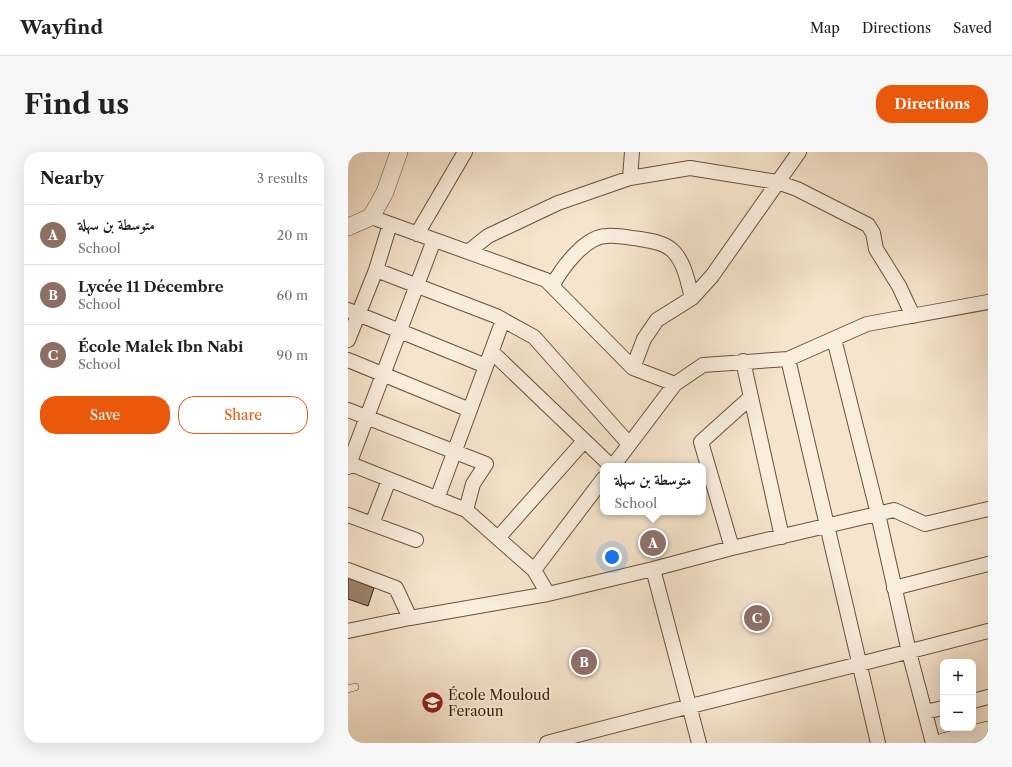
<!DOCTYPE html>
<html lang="en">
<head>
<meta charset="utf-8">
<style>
  body { margin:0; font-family:"Libre Caslon Text",Amiri,serif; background:#f6f6f6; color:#202124 }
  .controls { position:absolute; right:12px; bottom:12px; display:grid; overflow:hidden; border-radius:8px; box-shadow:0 4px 16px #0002 }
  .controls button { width:36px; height:36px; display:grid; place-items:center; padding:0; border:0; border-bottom:1px solid #e0e0e0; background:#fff; color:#202124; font:20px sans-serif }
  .you { position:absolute; left:264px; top:405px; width:14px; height:14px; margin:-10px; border:3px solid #fff; border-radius:50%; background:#1a73e8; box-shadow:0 0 0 6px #1a73e833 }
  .badge { display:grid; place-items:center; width:26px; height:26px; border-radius:50%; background:#ea580c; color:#fff; font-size:13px; font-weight:700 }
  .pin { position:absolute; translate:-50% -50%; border:2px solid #fff; box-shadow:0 1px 4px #0006 }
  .popup { position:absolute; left:252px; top:311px; width:106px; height:52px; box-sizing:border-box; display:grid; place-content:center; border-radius:8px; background:#fff; filter:drop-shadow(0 1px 3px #0005); font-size:13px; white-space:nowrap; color:#757577 }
  .popup b { font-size:15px; color:#202124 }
  .popup::after { content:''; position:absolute; left:50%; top:100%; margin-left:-8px; border:8px solid transparent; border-top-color:#fff }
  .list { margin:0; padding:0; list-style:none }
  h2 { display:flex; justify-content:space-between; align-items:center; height:52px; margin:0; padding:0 16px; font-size:17px }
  h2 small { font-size:13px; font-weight:400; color:#757577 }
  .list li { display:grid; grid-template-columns:26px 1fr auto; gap:12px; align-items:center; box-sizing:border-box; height:60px; padding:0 16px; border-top:1px solid #e0e0e0 }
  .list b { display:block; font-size:15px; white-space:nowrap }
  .list p { margin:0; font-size:13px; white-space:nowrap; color:#757577 }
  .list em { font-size:13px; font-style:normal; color:#757577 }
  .actions { display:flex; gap:8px; padding:12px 16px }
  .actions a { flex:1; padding:9px 0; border:1px solid #ea580c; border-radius:16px; text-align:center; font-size:14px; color:#ea580c }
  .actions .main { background:#ea580c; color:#fff }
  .map { position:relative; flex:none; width:640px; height:591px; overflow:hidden; border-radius:16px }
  header { display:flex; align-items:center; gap:24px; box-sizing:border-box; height:56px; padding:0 20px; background:#fff; border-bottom:1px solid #e0e0e0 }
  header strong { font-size:19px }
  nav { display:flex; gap:22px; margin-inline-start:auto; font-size:14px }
  .intro { display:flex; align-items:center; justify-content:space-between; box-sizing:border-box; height:96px; padding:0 24px }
  h1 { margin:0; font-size:28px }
  .button { padding:10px 18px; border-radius:16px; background:#ea580c; color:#fff; font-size:14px; font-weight:700 }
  main { display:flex; gap:24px; padding:0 24px }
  aside { flex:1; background:#fff; border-radius:16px; box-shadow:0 4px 16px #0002 }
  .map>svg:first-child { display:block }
  .building { fill:#9d856e; stroke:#3d1e08 }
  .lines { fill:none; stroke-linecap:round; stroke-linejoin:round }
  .service-casing { stroke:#6b5039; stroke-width:8 }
  .minor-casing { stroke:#6b5039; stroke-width:16 }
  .tertiary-casing { stroke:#6b5039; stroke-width:18 }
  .secondary-casing { stroke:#3d1e08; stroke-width:20 }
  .service { stroke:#f9edde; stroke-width:7 }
  .minor { stroke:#f9edde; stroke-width:14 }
  .tertiary { stroke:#f9edde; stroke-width:17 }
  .secondary { stroke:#f9edde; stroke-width:19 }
  .labels { text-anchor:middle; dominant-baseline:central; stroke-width:3.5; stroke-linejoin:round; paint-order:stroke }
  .poi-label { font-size:14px; fill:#3d1e08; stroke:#f9edde; text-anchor:start }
</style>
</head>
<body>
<header>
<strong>Wayfind</strong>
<nav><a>Map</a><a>Directions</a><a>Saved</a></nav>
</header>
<div class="intro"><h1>Find us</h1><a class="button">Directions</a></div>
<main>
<aside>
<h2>Nearby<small>3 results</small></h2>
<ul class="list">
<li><span class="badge" style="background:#8d6e63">A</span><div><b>متوسطة بن سهلة</b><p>School</p></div><em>20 m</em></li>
<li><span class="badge" style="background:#8d6e63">B</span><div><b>Lycée 11 Décembre</b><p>School</p></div><em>60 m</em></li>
<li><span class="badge" style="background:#8d6e63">C</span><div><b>École Malek Ibn Nabi</b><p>School</p></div><em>90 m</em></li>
</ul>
<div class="actions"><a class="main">Save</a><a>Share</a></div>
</aside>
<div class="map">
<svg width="640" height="591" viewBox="0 0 640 591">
  <rect width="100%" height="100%" fill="#f6e4cc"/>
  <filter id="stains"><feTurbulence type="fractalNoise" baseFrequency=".005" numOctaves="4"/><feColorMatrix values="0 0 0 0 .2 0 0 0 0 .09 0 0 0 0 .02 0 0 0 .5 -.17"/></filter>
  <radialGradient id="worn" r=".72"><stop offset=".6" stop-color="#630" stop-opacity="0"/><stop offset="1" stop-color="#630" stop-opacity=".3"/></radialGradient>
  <path class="building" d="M0,426L26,436L20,454L0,447Z"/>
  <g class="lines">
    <defs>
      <path id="service" d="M0,537L7,535"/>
      <path id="minor" d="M282,26L284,0
        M23,65L198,128L285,216L327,232
        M69,82L117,0
        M120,100L140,84L210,51L282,26L342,16L429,30L449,37L520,73L525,81L528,97L551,134L565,164
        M28,118L148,164L186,185L281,292
        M204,134C214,116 237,84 259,84C270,83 282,86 292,87C304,89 318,91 326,100C337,112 340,131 344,146
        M0,158L138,214
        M486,187L530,362L561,500L585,591
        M0,188L28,118L42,72
        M144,200L263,314
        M440,207L530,591
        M0,208L122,258
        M395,209L434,385
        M285,216L296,187L309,168L344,146L364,124L451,0
        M0,258L138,312L125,332L118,358
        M0,311L118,358L186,418
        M265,314L327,232L355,213L440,207L519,172L640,150
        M0,315L86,88
        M89,347L155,168
        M0,363L68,388
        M24,372L41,328
        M150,386L236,289
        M384,396L353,290L403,245
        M305,417L351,591
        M0,418L48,436L62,466
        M546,436L640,412
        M200,442L186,418L255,327
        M0,479L62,466L200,442L305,417L384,396L546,358L577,372L640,357
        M625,549L640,545
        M577,560L595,556
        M199,591C345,552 493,518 640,479"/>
      <path id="tertiary" d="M0,75L23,65L37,40L51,0"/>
      <path id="secondary" d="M595,591L640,579"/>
    </defs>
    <use href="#service" class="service-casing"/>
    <use href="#minor" class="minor-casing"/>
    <use href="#tertiary" class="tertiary-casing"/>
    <use href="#secondary" class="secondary-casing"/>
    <use href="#service" class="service"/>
    <use href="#minor" class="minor"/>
    <use href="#tertiary" class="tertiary"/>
    <use href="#secondary" class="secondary"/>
  </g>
  <defs>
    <symbol id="school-disc" viewBox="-11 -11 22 22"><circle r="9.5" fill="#8f2418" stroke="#f9edde"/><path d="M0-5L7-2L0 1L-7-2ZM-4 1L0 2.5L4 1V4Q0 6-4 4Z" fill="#fff"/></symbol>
  </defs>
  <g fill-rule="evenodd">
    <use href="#school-disc" x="72" y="538" width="25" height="25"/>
  </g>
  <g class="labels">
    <g class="poi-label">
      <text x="100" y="543">École Mouloud<tspan x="100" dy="16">Feraoun</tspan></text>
    </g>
  </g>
  <rect width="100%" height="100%" filter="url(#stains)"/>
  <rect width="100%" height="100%" fill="url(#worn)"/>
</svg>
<div class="controls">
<button>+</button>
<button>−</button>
</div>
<div class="you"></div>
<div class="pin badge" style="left:305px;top:391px;background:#8d6e63">A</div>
<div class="popup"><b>متوسطة بن سهلة</b>School</div>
<div class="pin badge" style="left:236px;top:510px;background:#8d6e63">B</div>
<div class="pin badge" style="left:409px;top:466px;background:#8d6e63">C</div>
</div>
</main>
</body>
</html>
